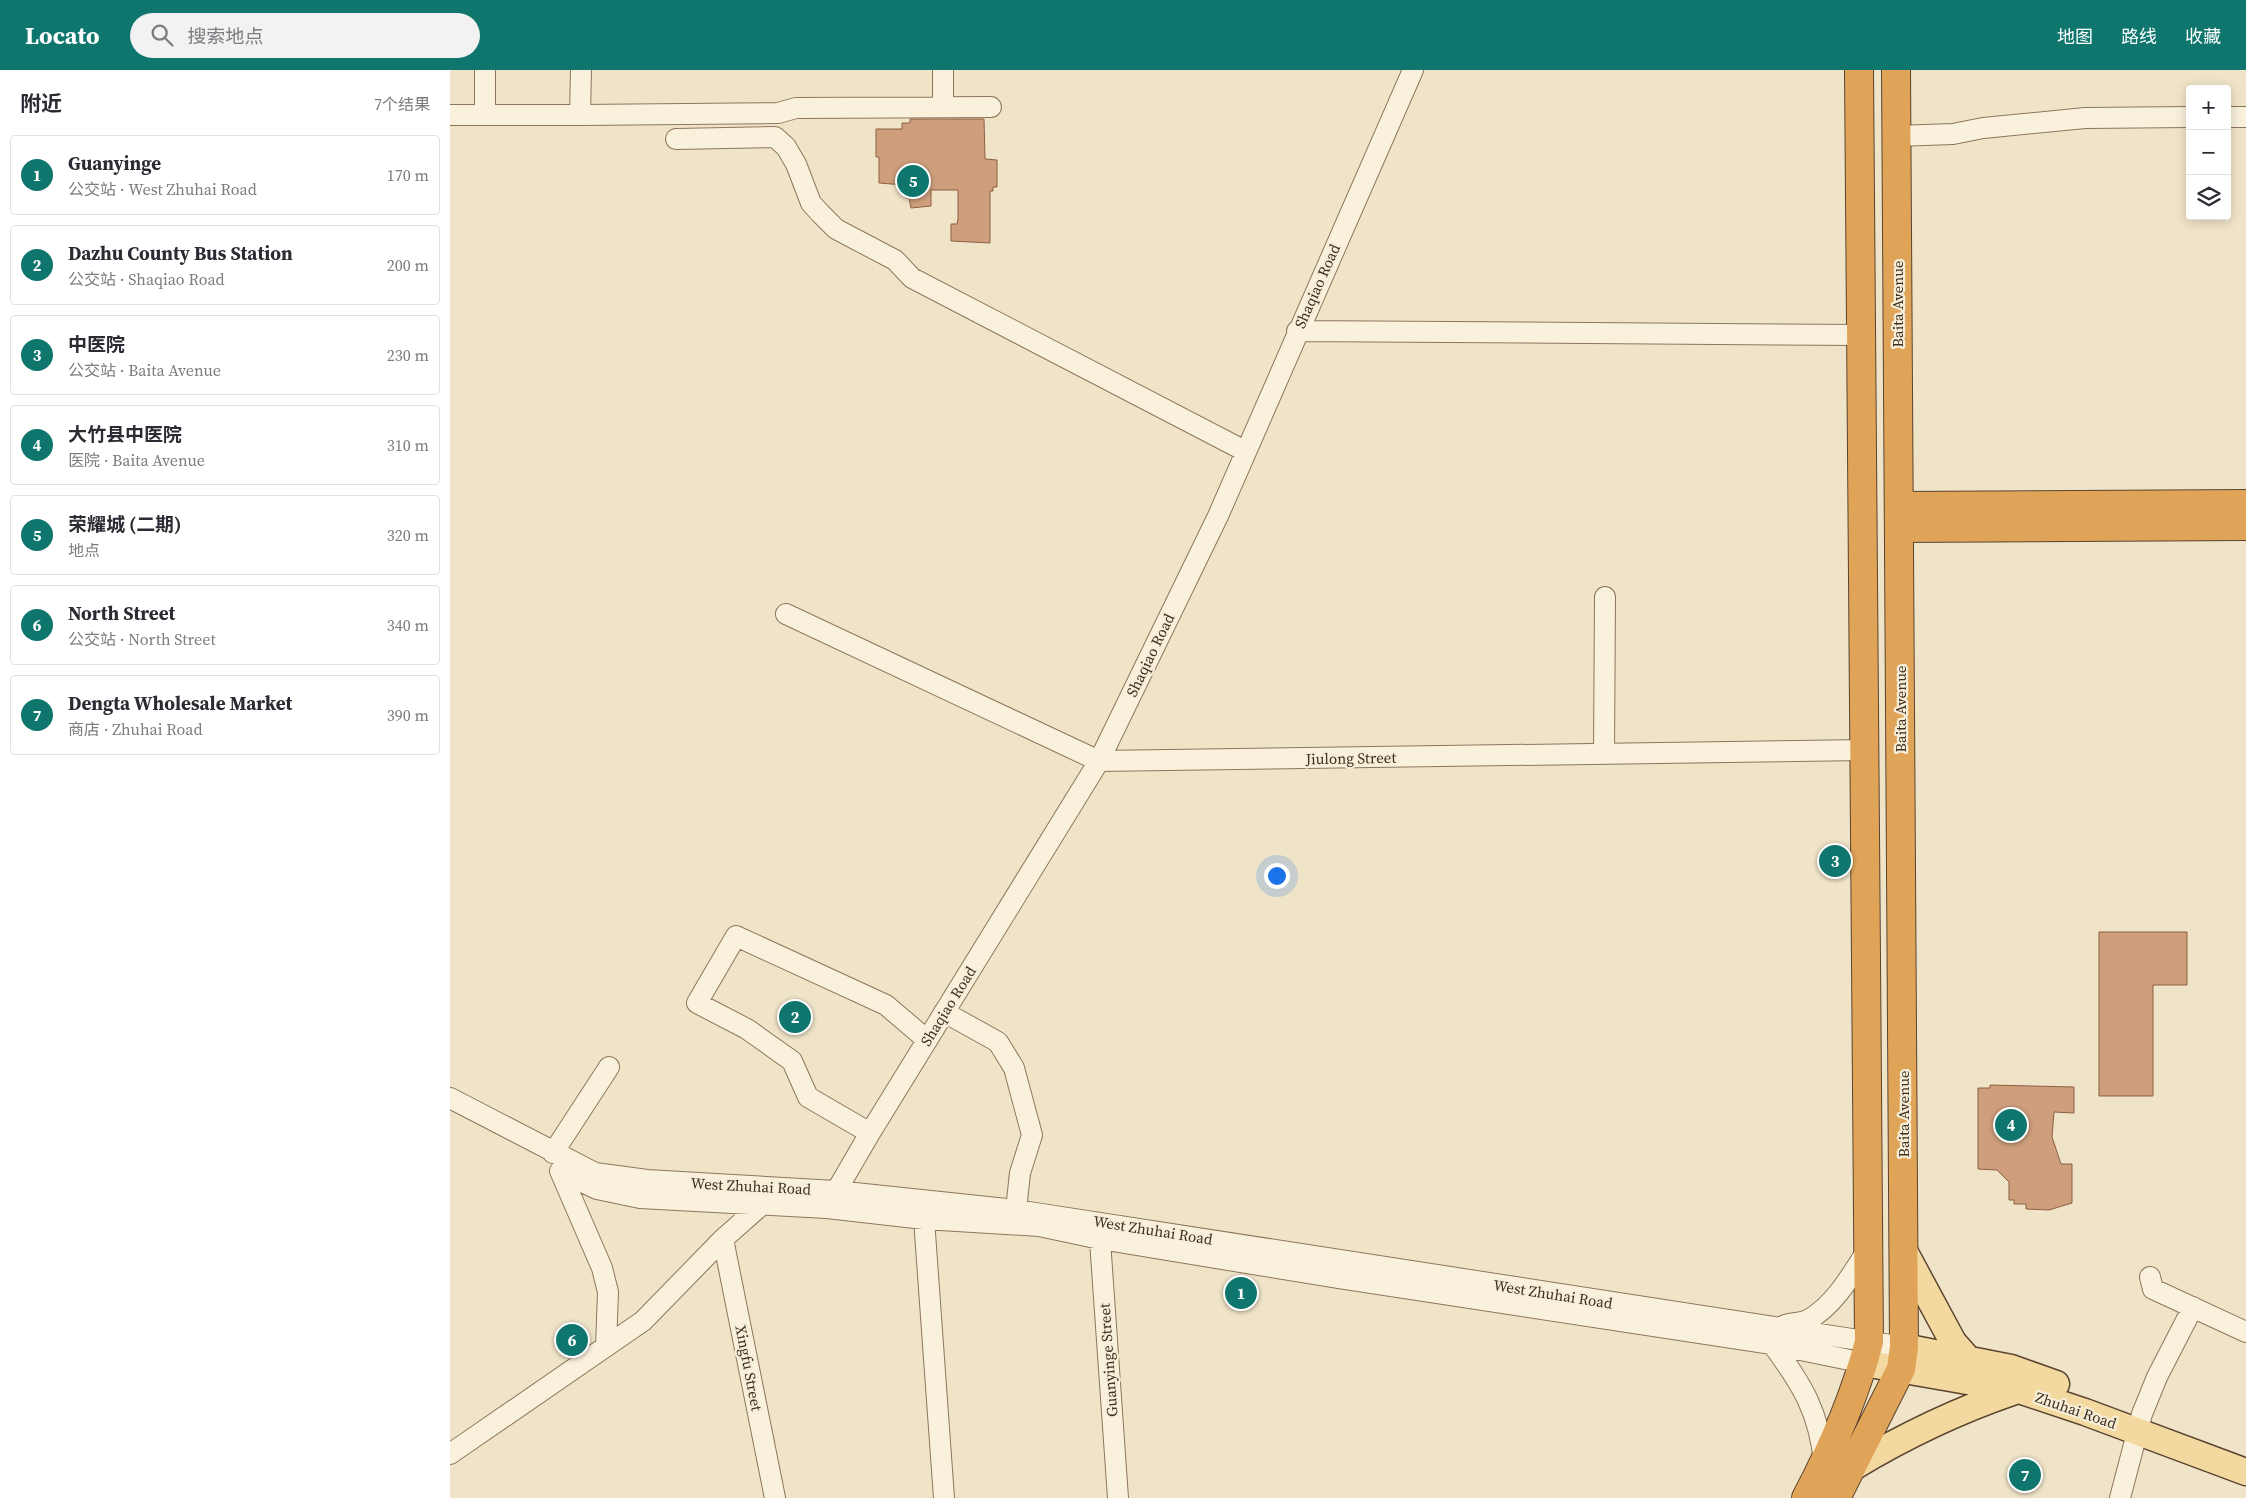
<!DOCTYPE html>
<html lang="zh">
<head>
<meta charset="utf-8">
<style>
  body { margin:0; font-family:"Source Serif 4","Noto Sans SC",serif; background:#f2f2f3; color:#2b2b33 }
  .controls { position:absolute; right:15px; top:15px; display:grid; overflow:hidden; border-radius:5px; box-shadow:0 2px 12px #0003 }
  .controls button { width:45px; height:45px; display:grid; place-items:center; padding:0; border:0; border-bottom:1px solid #e1e1e2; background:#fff; color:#2b2b33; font:25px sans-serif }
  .you { position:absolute; left:826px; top:805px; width:18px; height:18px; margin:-12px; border:4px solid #fff; border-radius:50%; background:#1a73e8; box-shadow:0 0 0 8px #1a73e833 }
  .badge { display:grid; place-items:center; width:32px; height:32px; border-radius:50%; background:#0f766e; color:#fff; font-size:16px; font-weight:700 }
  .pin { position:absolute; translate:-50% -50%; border:2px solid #fff; box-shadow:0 1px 5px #0006 }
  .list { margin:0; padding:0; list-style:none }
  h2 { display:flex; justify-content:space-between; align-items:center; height:65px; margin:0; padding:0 20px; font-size:21px }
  h2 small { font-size:16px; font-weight:400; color:#7c7c81 }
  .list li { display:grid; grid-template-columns:32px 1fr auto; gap:15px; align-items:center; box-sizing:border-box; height:80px; margin:0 10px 10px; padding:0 10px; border:1px solid #e1e1e2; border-radius:5px }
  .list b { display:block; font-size:19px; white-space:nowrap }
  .list p { margin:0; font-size:16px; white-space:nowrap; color:#7c7c81 }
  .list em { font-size:16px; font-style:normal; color:#7c7c81 }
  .icon { flex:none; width:28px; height:28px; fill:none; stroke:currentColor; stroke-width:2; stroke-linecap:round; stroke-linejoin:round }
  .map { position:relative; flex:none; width:1796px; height:1428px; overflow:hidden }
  header { display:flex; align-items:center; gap:30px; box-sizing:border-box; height:70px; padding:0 25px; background:#0f766e; color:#fff }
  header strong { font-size:24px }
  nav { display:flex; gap:28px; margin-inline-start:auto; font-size:18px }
  .search { width:350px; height:45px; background:#f2f2f3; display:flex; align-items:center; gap:12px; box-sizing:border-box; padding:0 18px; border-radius:28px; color:#7c7c81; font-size:19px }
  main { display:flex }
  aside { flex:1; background:#fff }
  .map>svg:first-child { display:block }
  .building { fill:#cf9f7d; stroke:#8d5f41 }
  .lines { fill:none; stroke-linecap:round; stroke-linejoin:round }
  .minor-casing { stroke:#8d765c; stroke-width:22 }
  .major-casing { stroke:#5b4430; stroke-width:29 }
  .highway-casing { stroke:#5b4430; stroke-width:30 }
  .minor { stroke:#faf1dc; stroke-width:20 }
  .major { stroke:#f3d9a0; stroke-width:26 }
  .highway { stroke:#e0a458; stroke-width:28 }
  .labels { text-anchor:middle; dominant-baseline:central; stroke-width:4.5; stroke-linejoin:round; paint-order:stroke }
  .street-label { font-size:15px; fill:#3d2e20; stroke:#f7eed8 }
</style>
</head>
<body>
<header>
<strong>Locato</strong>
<div class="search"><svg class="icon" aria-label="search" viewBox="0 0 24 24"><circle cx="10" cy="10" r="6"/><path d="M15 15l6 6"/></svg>搜索地点</div>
<nav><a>地图</a><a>路线</a><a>收藏</a></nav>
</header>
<main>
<aside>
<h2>附近<small>7个结果</small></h2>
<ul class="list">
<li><span class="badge">1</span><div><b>Guanyinge</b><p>公交站 · West Zhuhai Road</p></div><em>170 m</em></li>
<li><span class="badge">2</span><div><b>Dazhu County Bus Station</b><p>公交站 · Shaqiao Road</p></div><em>200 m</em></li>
<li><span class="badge">3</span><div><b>中医院</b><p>公交站 · Baita Avenue</p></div><em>230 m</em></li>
<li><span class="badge">4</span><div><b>大竹县中医院</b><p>医院 · Baita Avenue</p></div><em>310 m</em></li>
<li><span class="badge">5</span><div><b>荣耀城 (二期)</b><p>地点</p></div><em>320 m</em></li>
<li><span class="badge">6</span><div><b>North Street</b><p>公交站 · North Street</p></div><em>340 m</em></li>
<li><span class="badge">7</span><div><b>Dengta Wholesale Market</b><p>商店 · Zhuhai Road</p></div><em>390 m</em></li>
</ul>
</aside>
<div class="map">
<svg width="1796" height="1428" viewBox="0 0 1796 1428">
  <rect width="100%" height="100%" fill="#f0e4c8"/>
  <path class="building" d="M460,49H534L535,89L547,90V117H543V121H540V173L501,171V154H507L508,149V120H481V136L461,138L459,128H456V121H454V115L429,113V87H426V59H452V53H460Z
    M1649,862H1737V915H1703V1026H1649Z
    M1540,1015L1624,1017V1043L1604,1042L1602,1067L1611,1094H1622V1133L1599,1140L1576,1139V1134H1564V1130H1559V1112L1547,1100L1528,1099V1018H1540Z"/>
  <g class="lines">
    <defs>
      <path id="minor" d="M35,0V45H130L131,0
        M493,0V36
        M0,45H35
        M130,45L328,43L346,38L541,37
        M1777,47H1796
        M1446,66L1503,64L1533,58L1635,48L1740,47
        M226,69L325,67L336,77L346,94L361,133L370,143L386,159L445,190L462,208L795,381
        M847,261L1411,265
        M336,544L649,691L1415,680
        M1154,684L1155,527
        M494,942L548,972L564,998L582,1065L570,1103L566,1140
        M0,1028L145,1103L197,1110L386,1121L566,1140L1454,1277
        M420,1063L358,1027L342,991L297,959L247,933L286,866L436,935L477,970
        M103,1083L159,997
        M110,1101L152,1198L158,1222L156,1276
        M120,1106L147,1119L190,1128L377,1138L474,1149L589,1156L650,1169L894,1209L1322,1274L1414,1293
        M381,1130L420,1063L649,691L768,446L963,0
        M474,1149L494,1428
        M649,1156L668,1428
        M273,1169L325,1428
        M1700,1207L1703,1219L1796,1262
        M1335,1255C1342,1253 1351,1253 1358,1250C1385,1235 1402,1204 1418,1179
        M1322,1274C1352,1314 1369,1342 1374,1392
        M0,1384L193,1251L273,1169L316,1131
        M1670,1428L1692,1344L1707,1307L1743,1237"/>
      <path id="major" d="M1454,1181L1503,1272L1518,1289
        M1454,1277L1561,1298L1606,1314
        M1414,1293L1569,1320L1635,1342L1796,1402
        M1403,1397C1456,1365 1506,1341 1565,1321"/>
      <path id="highway" d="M1449,436L1796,434
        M1449,458L1796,456
        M1356,1428C1382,1379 1405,1326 1419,1272L1409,0
        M1386,1428L1451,1299L1454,1277L1446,0"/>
    </defs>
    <use href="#minor" class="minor-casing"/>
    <use href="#major" class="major-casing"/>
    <use href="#highway" class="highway-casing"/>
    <use href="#minor" class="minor"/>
    <use href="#major" class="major"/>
    <use href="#highway" class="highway"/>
  </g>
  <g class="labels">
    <g class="street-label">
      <text transform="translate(867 216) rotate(-66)">Shaqiao Road</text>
      <text transform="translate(1447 234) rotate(-90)">Baita Avenue</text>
      <text transform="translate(700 585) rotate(-64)">Shaqiao Road</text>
      <text transform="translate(1450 639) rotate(-90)">Baita Avenue</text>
      <text transform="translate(901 688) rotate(-1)">Jiulong Street</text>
      <text transform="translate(498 936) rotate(-58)">Shaqiao Road</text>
      <text transform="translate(1453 1044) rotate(-90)">Baita Avenue</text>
      <text transform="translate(301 1116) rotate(3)">West Zhuhai Road</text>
      <text transform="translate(703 1160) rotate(9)">West Zhuhai Road</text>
      <text transform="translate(1103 1224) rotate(9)">West Zhuhai Road</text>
      <text transform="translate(658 1290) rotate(-94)">Guanyinge Street</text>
      <text transform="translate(299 1298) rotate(79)">Xingfu Street</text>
      <text transform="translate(1626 1340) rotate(19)">Zhuhai Road</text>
    </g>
  </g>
</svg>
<div class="controls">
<button>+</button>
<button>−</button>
<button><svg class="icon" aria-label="layers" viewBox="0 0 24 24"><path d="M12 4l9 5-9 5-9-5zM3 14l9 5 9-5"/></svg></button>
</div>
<div class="you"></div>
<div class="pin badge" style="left:791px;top:1223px">1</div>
<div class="pin badge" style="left:345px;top:947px">2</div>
<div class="pin badge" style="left:1385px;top:791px">3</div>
<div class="pin badge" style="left:1561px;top:1055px">4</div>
<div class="pin badge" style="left:463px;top:111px">5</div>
<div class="pin badge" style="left:122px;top:1270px">6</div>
<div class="pin badge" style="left:1575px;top:1405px">7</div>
</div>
</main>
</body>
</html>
